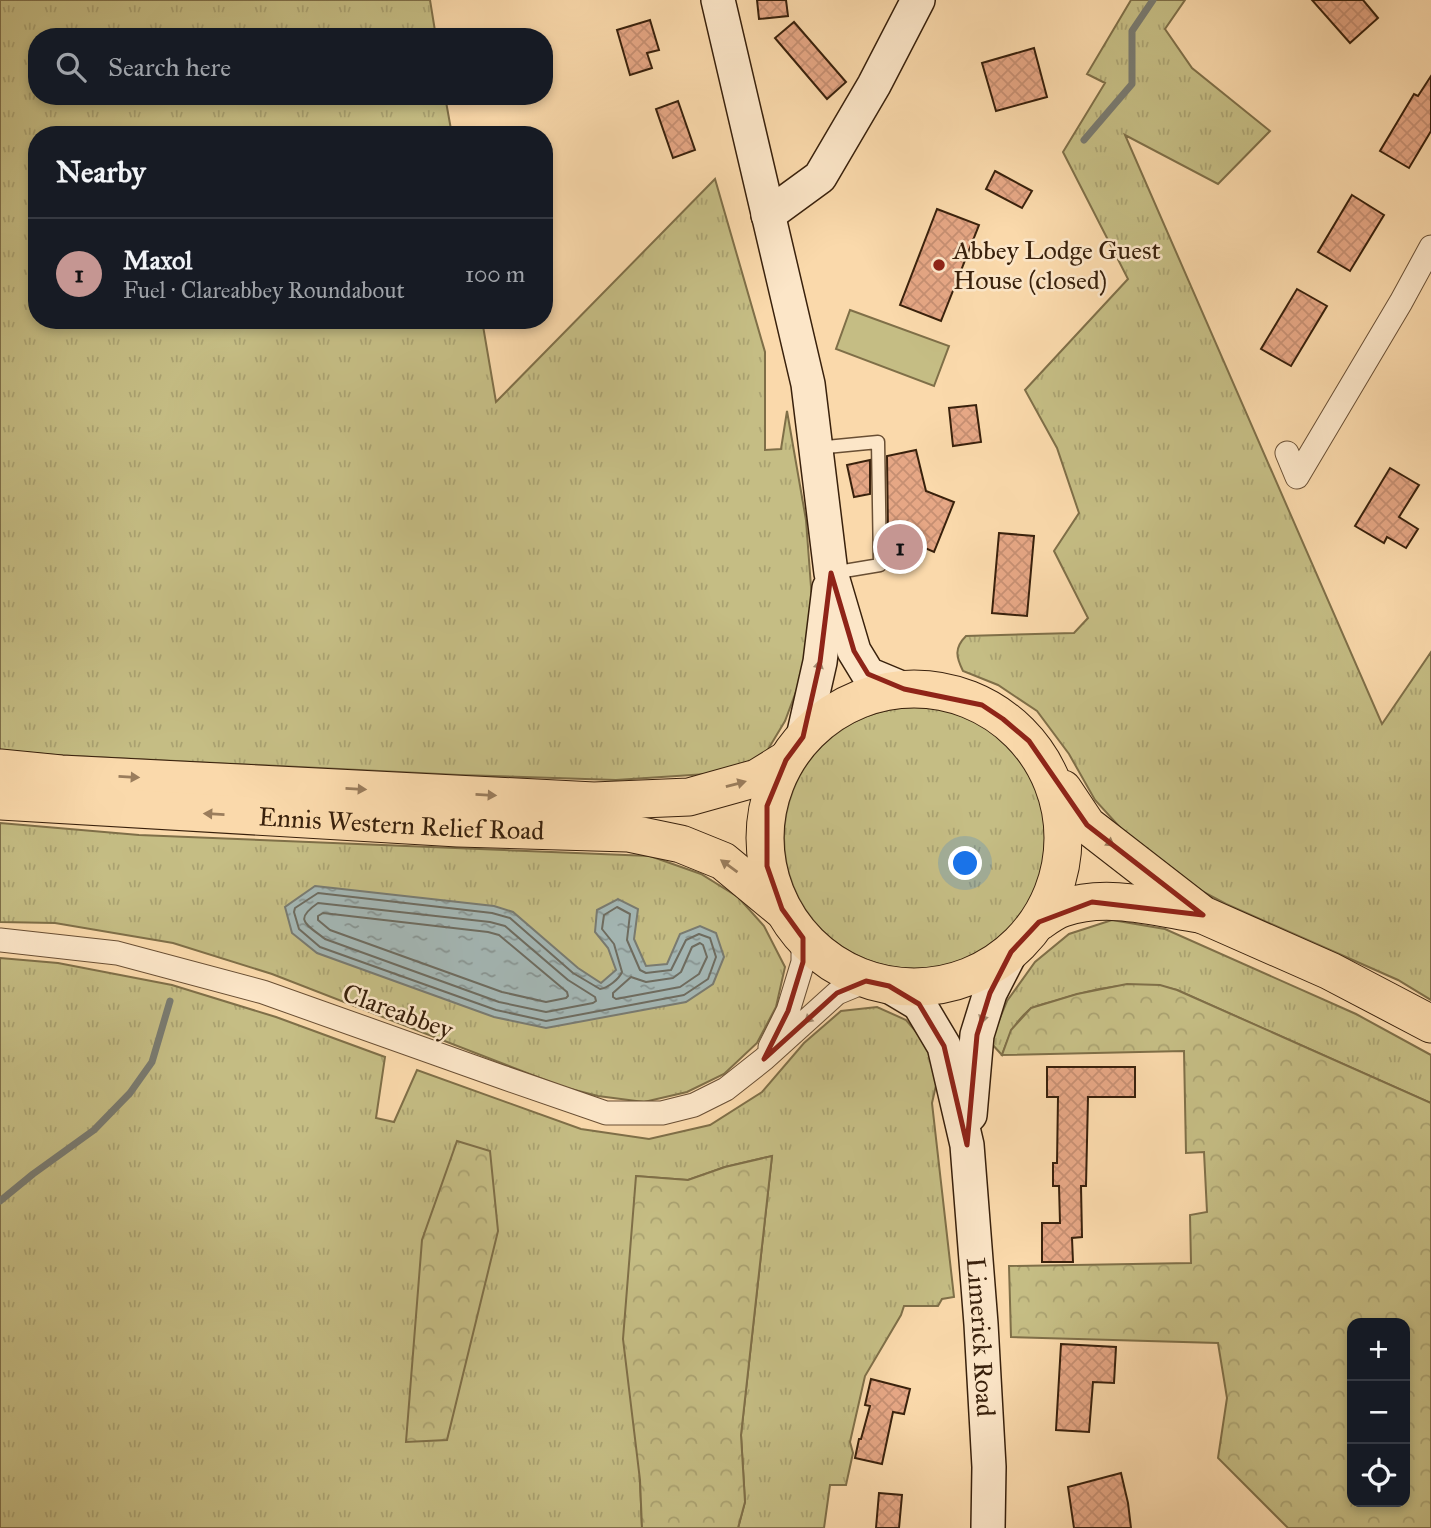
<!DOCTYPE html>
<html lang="en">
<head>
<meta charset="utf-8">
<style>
  body { margin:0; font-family:"IM FELL Great Primer",serif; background:#20242c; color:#f1f3f6 }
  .controls { position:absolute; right:21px; bottom:21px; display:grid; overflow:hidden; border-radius:14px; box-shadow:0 4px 10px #0003 }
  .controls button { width:63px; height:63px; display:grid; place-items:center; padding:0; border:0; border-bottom:2px solid #363941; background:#171b24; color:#f1f3f6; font:35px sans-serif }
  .you { position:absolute; left:966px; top:864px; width:24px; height:24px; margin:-18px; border:5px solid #fff; border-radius:50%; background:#1a73e8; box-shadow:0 0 0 10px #1a73e833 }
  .badge { display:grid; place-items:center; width:46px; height:46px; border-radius:50%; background:#c59692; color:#111; font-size:23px; font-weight:700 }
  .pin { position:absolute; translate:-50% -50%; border:4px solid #fff; box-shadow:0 2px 7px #0006 }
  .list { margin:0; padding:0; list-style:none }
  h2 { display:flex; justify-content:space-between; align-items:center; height:91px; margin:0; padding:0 28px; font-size:30px }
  h2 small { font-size:23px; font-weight:400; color:#9ea1a6 }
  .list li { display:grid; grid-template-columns:46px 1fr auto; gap:21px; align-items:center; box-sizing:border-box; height:112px; padding:0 28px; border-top:2px solid #363941 }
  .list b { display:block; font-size:26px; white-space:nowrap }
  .list p { margin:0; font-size:23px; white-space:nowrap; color:#9ea1a6 }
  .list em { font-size:23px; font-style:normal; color:#9ea1a6 }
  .icon { flex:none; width:38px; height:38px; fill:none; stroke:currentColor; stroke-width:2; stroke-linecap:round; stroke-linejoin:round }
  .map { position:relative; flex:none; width:1431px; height:1528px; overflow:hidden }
  .search { position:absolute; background:#171b24; box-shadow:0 4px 10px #0003; left:28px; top:28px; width:525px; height:77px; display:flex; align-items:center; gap:18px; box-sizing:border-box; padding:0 24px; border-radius:28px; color:#9ea1a6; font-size:26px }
  .panel { position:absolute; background:#171b24; box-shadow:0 4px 10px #0003; left:28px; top:126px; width:525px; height:203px; border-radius:28px }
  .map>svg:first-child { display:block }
  .grass { fill:url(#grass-tufts); stroke:#7f6f48; stroke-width:2 }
  .forest { fill:url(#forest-crowns); stroke:#7f6f48; stroke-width:2; fill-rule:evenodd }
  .pitch { fill:#c5bd84; stroke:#7f6f48; stroke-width:2 }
  .water { fill:url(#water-ripples); stroke:#797b71; stroke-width:2 }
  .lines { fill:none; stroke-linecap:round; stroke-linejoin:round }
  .shore { stroke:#6e6c60; stroke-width:2 }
  .stream { stroke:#797b71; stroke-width:7 }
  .building { fill:url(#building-cross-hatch); stroke:#39210c; stroke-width:2 }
  .service-casing { stroke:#694f34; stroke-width:15 }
  .minor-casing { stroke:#694f34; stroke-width:25 }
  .secondary-casing { stroke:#39210c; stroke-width:36 }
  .primary-casing { stroke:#39210c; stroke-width:39 }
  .service { stroke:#fce6c8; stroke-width:12 }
  .minor { stroke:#fce6c8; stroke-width:23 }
  .secondary { stroke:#fce6c8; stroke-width:33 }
  .primary { stroke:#fad9ab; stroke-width:37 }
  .oneway { fill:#a48d73 }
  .oneway2 { fill:#9a7d5c }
  .marked { fill:none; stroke:#8f2418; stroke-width:5; stroke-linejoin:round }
  .poi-dot { fill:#8f2418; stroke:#fce6c8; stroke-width:2.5 }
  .labels { text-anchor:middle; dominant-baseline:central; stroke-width:5; stroke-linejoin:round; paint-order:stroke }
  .poi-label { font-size:26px; fill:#39210c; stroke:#fce6c8; text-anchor:start }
  .street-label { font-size:26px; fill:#39210c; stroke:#fce6c8 }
</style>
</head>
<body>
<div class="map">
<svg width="1431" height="1528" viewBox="0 0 1431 1528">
  <defs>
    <pattern id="grass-tufts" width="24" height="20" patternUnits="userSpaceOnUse" patternTransform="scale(1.75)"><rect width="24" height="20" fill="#c5bd84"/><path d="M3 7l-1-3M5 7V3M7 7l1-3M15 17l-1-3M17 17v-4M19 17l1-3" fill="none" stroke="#aaa271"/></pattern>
    <pattern id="forest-crowns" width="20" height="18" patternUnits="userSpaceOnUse" patternTransform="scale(1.75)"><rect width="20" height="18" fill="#c5bd84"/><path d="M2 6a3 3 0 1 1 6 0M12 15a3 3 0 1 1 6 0" fill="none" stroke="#aaa271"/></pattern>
    <pattern id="water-ripples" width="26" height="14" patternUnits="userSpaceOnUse" patternTransform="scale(1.75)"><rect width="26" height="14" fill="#a4b7b5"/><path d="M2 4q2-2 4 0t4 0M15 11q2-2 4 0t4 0" fill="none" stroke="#879492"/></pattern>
    <pattern id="building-cross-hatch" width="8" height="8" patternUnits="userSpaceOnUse" patternTransform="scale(1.75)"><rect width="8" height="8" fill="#e6a785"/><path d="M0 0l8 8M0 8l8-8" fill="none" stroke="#c68f72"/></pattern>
  </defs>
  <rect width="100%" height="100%" fill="#fad9ab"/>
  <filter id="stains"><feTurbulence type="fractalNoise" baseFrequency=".00286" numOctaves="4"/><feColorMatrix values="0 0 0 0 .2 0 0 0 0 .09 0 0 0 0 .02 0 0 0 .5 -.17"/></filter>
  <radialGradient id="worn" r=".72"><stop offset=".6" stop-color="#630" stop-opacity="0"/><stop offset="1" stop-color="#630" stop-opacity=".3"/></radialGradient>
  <path class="grass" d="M0,0H430L436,37H37V96H445L452,135H37V320H482L496,402L715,179L765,352V450L781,449L787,411L806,520L812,600L806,665L785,721L767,751L742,767L707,774L616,780L459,775L55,755L0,750Z
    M1131,0H1185L1165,29L1192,68L1270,131L1218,184L1125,135L1382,724L1431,652V1000L1398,980L1226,904L1179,879L1136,845L1095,800L1069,754L1037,711L998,685L963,671C956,657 954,648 966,636L1074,633L1088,618L1054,551L1079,513L1057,448L1025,390L1128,279L1063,152L1105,83L1087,74Z
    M784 838a131 131 0 1 1 262 0a131 131 0 1 1-262 0Z
    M0,823L139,835L650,856L701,874L738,897L764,926L785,967L776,1007L757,1043L724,1074L687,1092L644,1102L598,1096L563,1087L272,974L173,943L55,923L0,922Z
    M1112,920L1165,929L1356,1014L1431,1055V1103L1177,990C1136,979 1095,988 1055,1001C1047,1003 1036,1005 1029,1010C1013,1024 1009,1036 1002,1055L990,1042L1007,1001L1035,962L1069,934Z
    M0,958L58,963L172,985L276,1017L385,1057L376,1118L394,1122L417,1070L581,1129L649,1139L710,1125L762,1092L804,1043L841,1011L877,1007L906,1020L926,1043L937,1081L932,1103L954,1297L942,1299L938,1306H904L901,1315L865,1376L850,1442L853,1453L846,1485H830L824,1528H738L745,1502L741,1435L772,1156L725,1167L688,1180L636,1176L640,1480L642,1528H0Z"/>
  <path class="forest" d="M1127,984L1160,985L1177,990L1431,1103V1528H1288L1218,1458L1227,1398L1218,1343L1011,1337L1009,1266L1191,1263L1190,1215L1207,1212L1204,1152L1186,1153L1184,1051L1002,1055L1011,1030L1031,1008L1077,994ZM1352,1323H1405V1502H1352Z
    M457,1141L490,1151L498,1231L447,1440L406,1442L422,1240Z
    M772,1156L741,1435L745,1502L738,1528H642L640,1480L623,1339L636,1176L688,1180L725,1167Z"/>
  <path class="pitch" d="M850,310L949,346L934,386L836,349Z"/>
  <path class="water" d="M315,886L494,906L513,912L578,968L601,983L616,970L608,948L595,932L597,910L618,899L638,909L634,939L646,966L667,964L680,934L700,926L716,933L724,957L713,984L686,1002L546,1028L494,1017L317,953L292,933L285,907Z"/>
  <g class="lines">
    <path class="shore" d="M318,893L492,913L510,918L573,973L600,989C608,988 619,979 622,972L614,944L602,929L604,915L617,907L630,914L627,940L640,970L646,973L671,970L686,940L699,934L710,938L716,957L708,979L684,995L546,1021L496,1010L320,947L299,929L294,912L295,908Z
      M318,903L490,922L505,926L568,980L595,997L596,1001L593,1003L546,1012L499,1002L325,939C306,924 293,920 318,903Z
      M323,913L488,932L499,935L567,992L568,996L566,998L546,1002L502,992L330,930L318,920V916Z
      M700,943L703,945L707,957L699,974L680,987L616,999L613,997V993L631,977L646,982L673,978L681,972L692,947Z"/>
    <path class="stream" d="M1084,140L1132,84V31L1153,0
      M0,1201L33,1174L94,1130L130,1093L152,1062L170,1001"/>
  </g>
  <path class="building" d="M757,0H786L788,16L759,19Z
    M1312,0H1363L1378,18L1350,43Z
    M650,20L659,50L647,53L652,68L630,75L617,30Z
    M794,22L846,82L827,99L775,38Z
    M1034,48L1047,97L996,111L982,63Z
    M1431,76V131L1409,168L1380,151L1414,94L1418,96Z
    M678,101L695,150L673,158L656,109Z
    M995,171L1032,191L1022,208L986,189Z
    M1352,195L1384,215L1350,271L1318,252Z
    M937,209L979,225L941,321L900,305Z
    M1297,289L1327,306L1291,366L1261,349Z
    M976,405L981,442L953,446L949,408Z
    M916,450L926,491L954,502L934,552L888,532L887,456Z
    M870,460V494L854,497L847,465Z
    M1390,468L1419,485L1399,517L1418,529L1406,548L1387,537L1384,543L1355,526Z
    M999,533L1034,536L1027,616L992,613Z
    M1047,1067H1135V1097H1088L1086,1186H1081L1082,1237L1072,1238L1073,1262H1042V1223H1060L1059,1186H1053V1163H1057L1058,1097H1047Z
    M1061,1344L1116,1347L1114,1383L1093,1382L1089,1432L1056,1430Z
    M871,1379L910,1389L904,1414L893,1412L882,1464L855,1458L859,1439H861L870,1406L865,1405Z
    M1121,1473L1128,1503L1131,1528H1074L1068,1487Z
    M879,1493L902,1495L899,1528H876Z"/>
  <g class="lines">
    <defs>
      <path id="service" d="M816,448L878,442L880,565L832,573"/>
      <path id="minor" d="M1287,453L1297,477L1401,302L1431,247
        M0,940L117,953L263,992L502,1077L606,1113H662L694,1105L726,1089L764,1059L837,993L866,981
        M770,1047L788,1011L803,962V938"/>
      <g id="secondary">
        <path d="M718,0L808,384L831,573L854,651L868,674L904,689"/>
        <path d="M768,215L820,177L874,85L918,0"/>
        <path d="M803,737L820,662L829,588"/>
        <path id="s1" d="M889,986L919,1004L944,1046L967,1145L981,1324L989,1467L988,1528"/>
        <path d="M970,1115L977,1035L990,993L1011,952"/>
      </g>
      <g id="primary">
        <circle cx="914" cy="838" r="149"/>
        <path d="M0,768L61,774L594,801L689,797L757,778L786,760"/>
        <path d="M1063,789L1087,825L1203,915L1330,971L1431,1024"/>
        <path id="s2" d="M0,801L458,828L628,833L681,844L723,861L781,909"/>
        <path d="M1039,922C1046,917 1054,911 1063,908C1106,893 1155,907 1199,914"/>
      </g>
    </defs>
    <use href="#service" class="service-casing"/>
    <use href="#minor" class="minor-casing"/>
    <use href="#secondary" class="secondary-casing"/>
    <use href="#primary" class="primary-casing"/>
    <use href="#service" class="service"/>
    <use href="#minor" class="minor"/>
    <use href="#secondary" class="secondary"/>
    <use href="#primary" class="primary"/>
  </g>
  <defs><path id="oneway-solid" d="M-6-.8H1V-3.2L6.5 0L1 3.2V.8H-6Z" transform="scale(1.75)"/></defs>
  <g class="oneway">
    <use href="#oneway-solid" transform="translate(818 670) rotate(-78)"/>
    <use href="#oneway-solid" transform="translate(984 1014) rotate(107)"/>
    <use href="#oneway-solid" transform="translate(812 1016) rotate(138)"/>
  </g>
  <g class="oneway2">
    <use href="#oneway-solid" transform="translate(129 777) rotate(3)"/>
    <use href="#oneway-solid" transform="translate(736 784) rotate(-15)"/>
    <use href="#oneway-solid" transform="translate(356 789) rotate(3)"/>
    <use href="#oneway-solid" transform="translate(486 795) rotate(3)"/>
    <use href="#oneway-solid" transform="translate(214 814) rotate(-177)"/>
    <use href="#oneway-solid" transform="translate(1106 840) rotate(37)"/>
    <use href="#oneway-solid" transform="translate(729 866) rotate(-144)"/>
  </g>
  <path class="marked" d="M831,573L854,651L868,674L904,689L982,705L1003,719L1029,741L1087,825L1203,915L1092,902L1039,922L1011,952L990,993L977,1035L967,1145L944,1046L919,1004L889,986L866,981L837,993L764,1059L788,1011L803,962V938L782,909L767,866V806L786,760L803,737L820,662Z"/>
  <circle class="poi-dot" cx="939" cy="265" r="7"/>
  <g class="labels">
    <g class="poi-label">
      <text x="953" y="250">Abbey Lodge Guest<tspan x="953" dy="30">House (closed)</tspan></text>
    </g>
    <g class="street-label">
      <text stroke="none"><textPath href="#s2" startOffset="402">Ennis Western Relief Road</textPath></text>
      <text transform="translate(398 1011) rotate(20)">Clareabbey</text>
      <text stroke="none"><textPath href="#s1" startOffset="378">Limerick Road</textPath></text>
    </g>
  </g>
  <rect width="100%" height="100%" filter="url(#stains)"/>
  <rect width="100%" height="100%" fill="url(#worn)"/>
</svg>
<div class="controls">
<button>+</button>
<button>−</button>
<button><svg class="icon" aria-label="locate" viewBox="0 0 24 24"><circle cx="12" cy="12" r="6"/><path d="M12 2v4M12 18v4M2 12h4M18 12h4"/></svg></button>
</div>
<div class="you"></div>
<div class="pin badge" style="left:900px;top:547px">1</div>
<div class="search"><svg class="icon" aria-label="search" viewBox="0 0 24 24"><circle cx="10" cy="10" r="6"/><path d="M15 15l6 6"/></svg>Search here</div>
<section class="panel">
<h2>Nearby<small></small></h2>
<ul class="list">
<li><span class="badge">1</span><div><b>Maxol</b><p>Fuel · Clareabbey Roundabout</p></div><em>100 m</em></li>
</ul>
</section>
</div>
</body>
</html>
